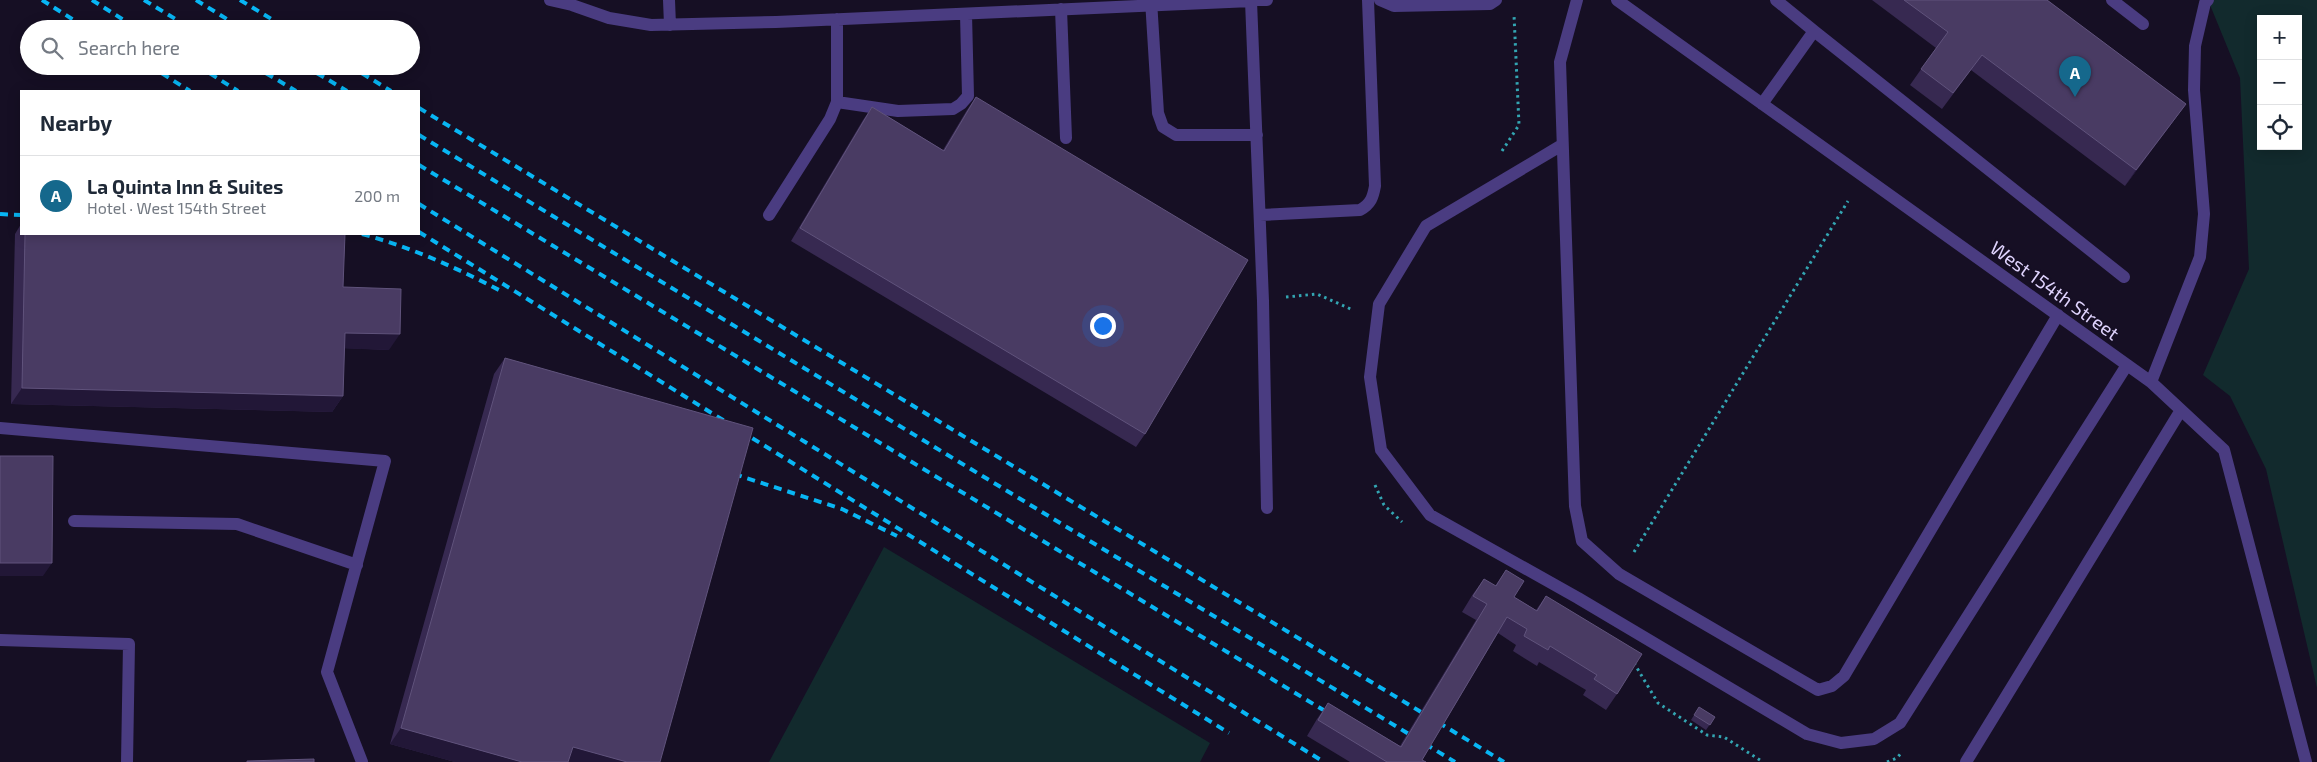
<!DOCTYPE html>
<html lang="en">
<head>
<meta charset="utf-8">
<style>
  body { margin:0; font-family:"Exo 2",sans-serif; background:#f6f6f7; color:#1f2937 }
  .controls { position:absolute; right:15px; top:15px; display:grid; overflow:hidden; border-radius:0px; box-shadow:0 2px 12px #0003 }
  .controls button { width:45px; height:45px; display:grid; place-items:center; padding:0; border:0; border-bottom:1px solid #e0e1e3; background:#fff; color:#1f2937; font:25px sans-serif }
  .you { position:absolute; left:1102px; top:325px; width:18px; height:18px; margin:-12px; border:4px solid #fff; border-radius:50%; background:#1a73e8; box-shadow:0 0 0 8px #1a73e833 }
  .badge { display:grid; place-items:center; width:32px; height:32px; border-radius:50%; background:#15688c; color:#fff; font-size:16px; font-weight:700 }
  .pin { position:absolute; translate:-50% -41px; filter:drop-shadow(0 1px 2px #0008) }
  .pin::after { content:''; position:absolute; top:26px; width:18px; height:15px; background:inherit; clip-path:polygon(0 0,100% 0,50% 100%) }
  .list { margin:0; padding:0; list-style:none }
  h2 { display:flex; justify-content:space-between; align-items:center; height:65px; margin:0; padding:0 20px; font-size:21px }
  h2 small { font-size:16px; font-weight:400; color:#747a83 }
  .list li { display:grid; grid-template-columns:32px 1fr auto; gap:15px; align-items:center; box-sizing:border-box; height:80px; padding:0 20px; border-top:1px solid #e0e1e3 }
  .list b { display:block; font-size:19px; white-space:nowrap }
  .list p { margin:0; font-size:16px; white-space:nowrap; color:#747a83 }
  .list em { font-size:16px; font-style:normal; color:#747a83 }
  .icon { flex:none; width:28px; height:28px; fill:none; stroke:currentColor; stroke-width:2; stroke-linecap:round; stroke-linejoin:round }
  .map { position:relative; flex:none; width:2317px; height:762px; overflow:hidden }
  .search { position:absolute; background:#fff; box-shadow:0 2px 12px #0003; left:20px; top:20px; width:400px; height:55px; display:flex; align-items:center; gap:12px; box-sizing:border-box; padding:0 18px; border-radius:28px; color:#747a83; font-size:19px }
  .panel { position:absolute; background:#fff; box-shadow:0 2px 12px #0003; left:20px; top:90px; width:400px; height:145px; border-radius:0px }
  .map>svg:first-child { display:block }
  .green { fill:#122a2d; fill-rule:evenodd }
  .lines { fill:none; stroke-linecap:round; stroke-linejoin:round }
  .path { stroke:#33a5b2; stroke-width:3; stroke-dasharray:2.5 4; stroke-linecap:butt }
  .minor { stroke:#4a3c81; stroke-width:12 }
  .rail { stroke:#08b6f4; stroke-width:4; stroke-dasharray:8 6; stroke-linecap:butt }
  .wall { fill:#372951 }
  .shaded-wall { fill:#221737 }
  .building { fill:#493b63; stroke:#60537c }
  .labels { text-anchor:middle; dominant-baseline:central; stroke-width:4; stroke-linejoin:round; paint-order:stroke }
  .street-label { font-size:19px; fill:#dfd3fd; stroke:#160f24 }
</style>
</head>
<body>
<div class="map">
<svg width="2317" height="762" viewBox="0 0 2317 762">
  <rect width="100%" height="100%" fill="#160f24"/>
  <path class="green" d="M2208,0H2317V688L2266,469L2230,396L2203,375L2249,269L2240,78ZM2261,19H2298V146H2261Z
    M884,547L1210,743L1200,762H769Z"/>
  <g class="lines">
    <path class="path" d="M1502,151L1519,125L1514,15
      M1286,297L1317,294L1353,310
      M1375,485L1384,505L1402,522
      M1634,552L1848,201
      M1634,663L1658,703L1707,735L1724,737L1763,762
      M1887,762L1897,758L1902,752"/>
    <path class="minor" d="M550,0L572,5L609,18L651,25L776,22L1251,1L1263,301L1267,508
      M669,0L670,25
      M1151,0L1158,113L1163,127L1176,135H1257
      M1251,0H1267
      M1380,0L1394,6L1490,4L1496,0
      M1577,0L1560,62L1575,506L1582,541L1619,574L1818,690L1832,686L1844,676L2058,315
      M1617,0L2151,382L2224,450L2306,762
      M2112,0L2143,24
      M1061,9L1066,138
      M1814,31L2124,277
      M837,102L898,111L953,109L961,104L968,96L966,14
      M1762,104L1814,31L1776,0
      M1562,145L1426,226L1379,304L1370,377L1381,450L1430,515L1578,598L1807,734L1841,743L1874,739L1900,723L2127,365
      M769,215L830,119L837,102V19
      M1260,215L1360,210C1371,204 1373,197 1375,186L1368,0
      M2151,382L2200,257L2204,214L2194,90L2195,46L2205,3L2208,0
      M0,428L385,461L327,672L362,762
      M74,521L237,524L357,565
      M0,640L129,644L127,762
      M1966,762L2181,410"/>
    <path class="rail" d="M42,0L88,29
      M92,0L138,29
      M144,0L192,29
      M196,0L243,29
      M240,0L288,29
      M150,66L190,91
      M198,66L238,91
      M254,66L296,91
      M305,66L347,91
      M350,66L391,91
      M419,108L1504,762
      M419,135L1455,762
      M419,165L1335,717
      M419,204L1324,762
      M0,214L21,215
      M419,232L1229,733
      M362,234C410,247 455,267 499,290
      M734,474L842,509L897,536"/>
  </g>
  <path class="wall" d="M1872,0H2047L2186,104L2125,186L1971,70L1942,109L1910,85L1936,48Z
    M976,97L1145,434L1136,447L791,241L863,120L872,107L943,150L967,110Z
    M21,224V234H345L343,287L389,350L344,348L343,396L332,412L11,404L15,234Z
    M505,358L660,762H455L390,744L494,374Z
    M1506,570L1514,597L1536,610L1546,596L1617,694L1606,710L1583,695L1586,690L1539,662L1537,666L1513,651L1516,645L1498,633L1422,760L1426,762H1350L1307,736L1317,719L1328,703L1400,746L1476,620L1462,612L1473,594L1484,579L1495,586Z
    M1699,707L1715,717L1706,730L1691,720Z"/>
  <path class="shaded-wall" d="M2186,104L2175,119L2125,186L2136,170Z
    M345,333L400,334L389,350L334,348Z
    M22,388L343,396L332,412L11,404Z
    M0,563H52L43,576H0Z
    M401,728L522,762H455L390,744Z
    M573,747L627,762H562Z"/>
  <path class="building" d="M1904,0H2047L2186,104L2136,170L1982,55L1953,93L1921,69L1948,32Z
    M976,97L1248,260L1145,434L800,228L872,107L944,151Z
    M25,234H345L343,287L401,289L400,334L345,333L343,396L22,388Z
    M505,358L753,428L660,762H627L573,747L568,762H522L401,728Z
    M0,456H53L52,563H0Z
    M1506,570L1524,581L1514,597L1537,611L1546,596L1642,654L1617,694L1594,679L1597,675L1550,646L1548,650L1524,636L1527,629L1507,617L1422,760L1426,762H1387L1318,720L1328,703L1401,747L1487,604L1473,596L1484,579L1496,586Z
    M1699,707L1715,717L1710,725L1694,715Z
    M314,759V762H247V761Z"/>
  <g class="labels">
    <g class="street-label">
      <text transform="translate(2055 290) rotate(36)">West 154th Street</text>
    </g>
  </g>
</svg>
<div class="controls">
<button>+</button>
<button>−</button>
<button><svg class="icon" aria-label="locate" viewBox="0 0 24 24"><circle cx="12" cy="12" r="6"/><path d="M12 2v4M12 18v4M2 12h4M18 12h4"/></svg></button>
</div>
<div class="you"></div>
<div class="pin badge" style="left:2075px;top:97px">A</div>
<div class="search"><svg class="icon" aria-label="search" viewBox="0 0 24 24"><circle cx="10" cy="10" r="6"/><path d="M15 15l6 6"/></svg>Search here</div>
<section class="panel">
<h2>Nearby<small></small></h2>
<ul class="list">
<li><span class="badge">A</span><div><b>La Quinta Inn &amp; Suites</b><p>Hotel · West 154th Street</p></div><em>200 m</em></li>
</ul>
</section>
</div>
</body>
</html>
